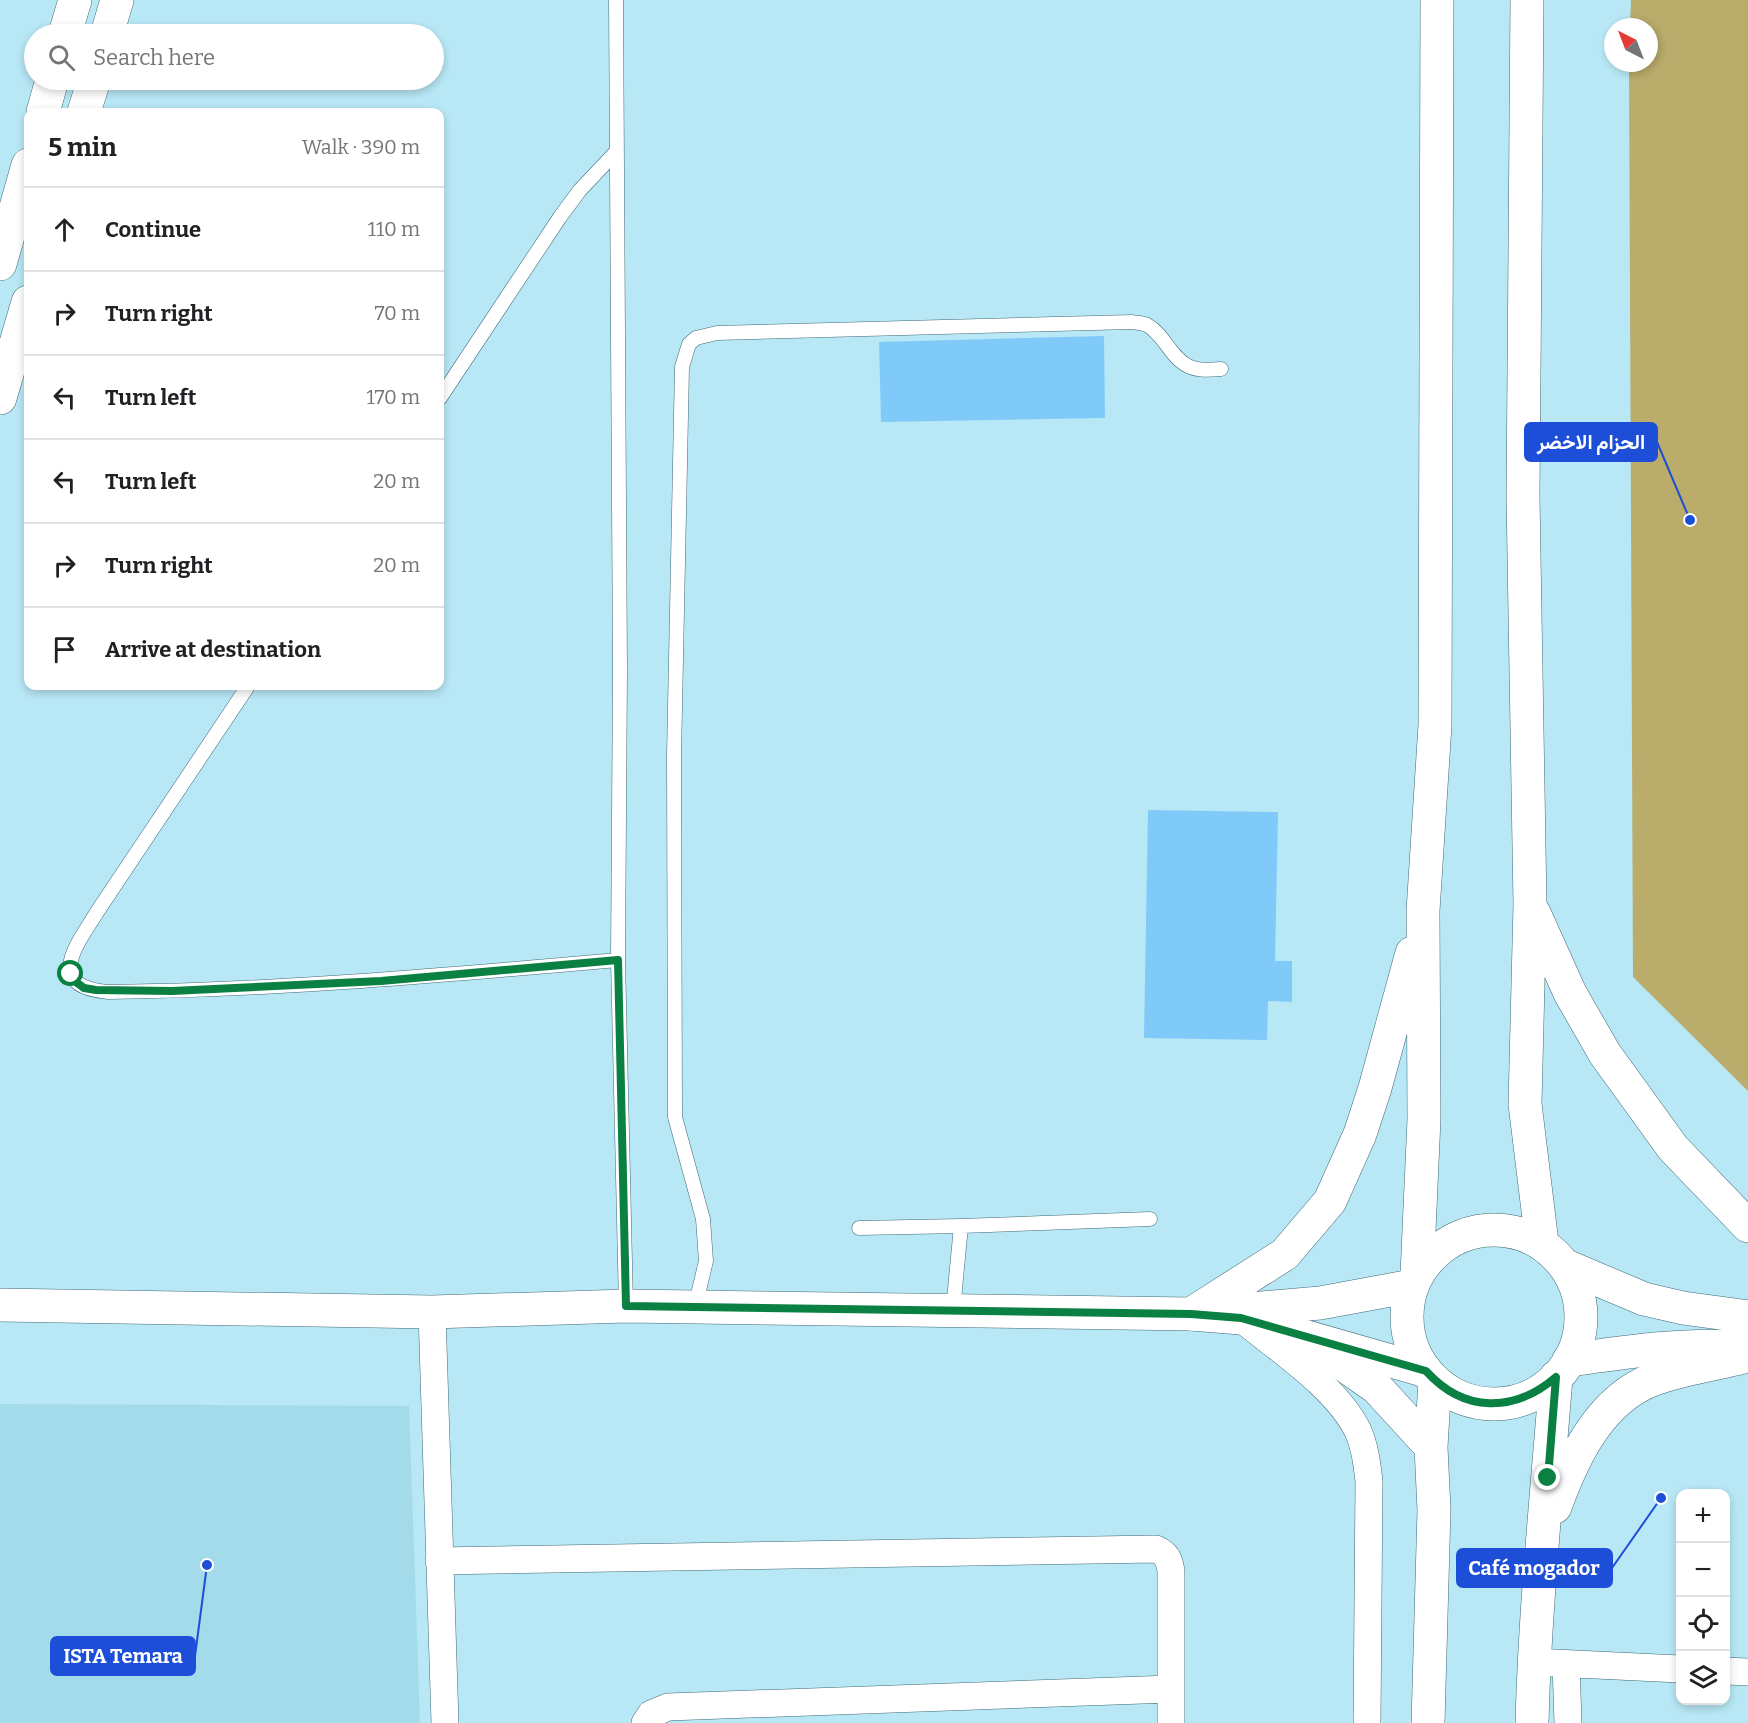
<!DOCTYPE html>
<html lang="en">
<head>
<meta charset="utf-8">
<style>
  body { margin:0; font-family:Bitter,Vazirmatn,serif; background:#f6f6f6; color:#202124 }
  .controls { position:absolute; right:18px; bottom:18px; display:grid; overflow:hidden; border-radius:12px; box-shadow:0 3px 9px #0003 }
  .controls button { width:54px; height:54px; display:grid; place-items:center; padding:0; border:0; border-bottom:2px solid #e0e0e0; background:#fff; color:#202124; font:30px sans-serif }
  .compass { position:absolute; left:1604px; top:18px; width:54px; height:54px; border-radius:50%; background:#fff; box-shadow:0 3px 9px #0003; rotate:318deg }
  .stop { position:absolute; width:18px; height:18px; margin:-14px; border:4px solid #0b8043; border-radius:50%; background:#fff }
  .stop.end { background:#0b8043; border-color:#fff; box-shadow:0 2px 6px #0008 }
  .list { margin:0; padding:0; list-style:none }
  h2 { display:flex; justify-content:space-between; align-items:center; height:78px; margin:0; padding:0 24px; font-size:26px }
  h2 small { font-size:20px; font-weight:400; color:#757577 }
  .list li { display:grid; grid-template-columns:39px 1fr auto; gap:18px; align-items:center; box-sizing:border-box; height:84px; padding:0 24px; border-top:2px solid #e0e0e0 }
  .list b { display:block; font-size:22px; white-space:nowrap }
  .list em { font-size:20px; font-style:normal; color:#757577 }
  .icon { flex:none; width:33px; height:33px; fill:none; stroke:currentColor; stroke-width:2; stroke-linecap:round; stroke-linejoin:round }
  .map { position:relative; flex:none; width:1748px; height:1723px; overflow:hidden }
  .search { position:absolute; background:#fff; box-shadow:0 3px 9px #0003; left:24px; top:24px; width:420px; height:66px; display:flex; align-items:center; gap:15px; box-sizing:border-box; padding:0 21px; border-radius:33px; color:#757577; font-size:22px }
  .panel { position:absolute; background:#fff; box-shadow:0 3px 9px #0003; left:24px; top:108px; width:420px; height:582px; border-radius:12px }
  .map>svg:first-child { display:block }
  .built { fill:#a3dbeb }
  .green { fill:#baac6b }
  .building { fill:#80caf9 }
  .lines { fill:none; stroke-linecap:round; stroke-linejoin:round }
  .lane-casing { stroke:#3f6a77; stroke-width:15 }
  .street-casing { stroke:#3f6a77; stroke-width:28 }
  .secondary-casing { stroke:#3f6a77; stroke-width:34 }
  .primary-casing { stroke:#3f6a77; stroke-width:34 }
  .lane { stroke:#fff; stroke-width:14 }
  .street { stroke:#fff; stroke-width:27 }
  .secondary { stroke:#fff; stroke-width:33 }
  .primary { stroke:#fff; stroke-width:33 }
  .route { stroke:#0b8043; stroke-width:8 }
  .leader { fill:none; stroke:#1d4ed8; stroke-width:2 }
  .callout-dot { fill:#1d4ed8; stroke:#fff; stroke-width:2 }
  .callout { fill:#1d4ed8; stroke:#1d4ed8; stroke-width:2 }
  .callout-label { font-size:20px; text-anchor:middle; font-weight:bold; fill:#fff }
</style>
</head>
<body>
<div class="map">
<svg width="1748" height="1723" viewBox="0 0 1748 1723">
  <rect width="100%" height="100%" fill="#b8e7f5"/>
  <path class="built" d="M0,1404L409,1406L420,1723H0Z"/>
  <path class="green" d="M1631,0H1748V1091L1633,977L1629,63H1649V27H1630Z"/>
  <path class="building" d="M1104,336L1105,418L881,422L879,342Z
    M1148,810L1278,812L1275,961H1292V1002L1268,1001L1267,1040L1144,1038Z"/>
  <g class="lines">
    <defs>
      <path id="lane" d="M616,0L620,671L618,960L626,1306
        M440,398L560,217L580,190L616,152
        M248,686L99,909C78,943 42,986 108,992C279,990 448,975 618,960
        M859,1228L961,1226L1150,1219
        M695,1307L706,1261L703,1219L675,1117L674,756L682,367L689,344L696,338L717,333L1132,322C1137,323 1143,323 1147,325C1164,334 1170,357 1188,366C1198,371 1210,370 1221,369
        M953,1310L961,1226"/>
      <path id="street" d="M432,1312L445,1723
        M1244,1321C1281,1351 1337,1388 1358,1431C1365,1447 1367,1464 1369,1481L1367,1723
        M439,1561L1156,1549C1167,1554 1169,1559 1171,1571V1723
        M1533,1662L1680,1669
        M1566,1664L1568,1723
        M1726,1671L1748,1672
        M645,1723L651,1714L668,1707L1171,1689"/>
      <path id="secondary" d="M65,34L75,0
        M107,34L117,0
        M43,112L52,80
        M84,112L94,80
        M0,264L28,165
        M0,398L28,302
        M1566,1266L1644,1299L1683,1308L1748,1317
        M0,1305L432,1312L626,1306L1191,1314L1241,1318L1426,1371
        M1238,1310L1320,1303L1412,1286
        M1569,1360C1624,1352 1693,1342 1748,1348"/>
      <path id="primary" d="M1527,0L1523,497L1530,904L1525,1104L1542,1243
        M1534,913L1570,993L1605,1054L1673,1148L1748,1226
        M1407 1317a87 87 0 1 1 174 0a87 87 0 1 1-174 0Z
        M1417,1275L1424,1119L1423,911L1435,725L1437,0
        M1191,1314L1285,1254L1330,1201L1360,1134L1375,1088L1412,953
        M1282,1330L1344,1365L1377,1388L1431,1447
        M1555,1507C1573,1457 1600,1399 1654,1379C1684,1368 1717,1364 1748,1356
        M1428,1723L1434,1510L1431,1447L1435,1381
        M1532,1723C1535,1607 1547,1492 1556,1377"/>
    </defs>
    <use href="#lane" class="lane-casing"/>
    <use href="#street" class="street-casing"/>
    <use href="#secondary" class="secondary-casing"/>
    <use href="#primary" class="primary-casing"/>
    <use href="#lane" class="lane"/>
    <use href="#street" class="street"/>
    <use href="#secondary" class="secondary"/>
    <use href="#primary" class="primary"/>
  </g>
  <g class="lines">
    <path class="route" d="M71,974L76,982L84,988L96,990L172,991L381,981L618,960L626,1306L1191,1314L1241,1318L1426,1371C1464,1413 1514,1413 1556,1377L1548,1478"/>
  </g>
  <path class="leader" d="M1690 520L1657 442M1661 1498L1612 1568M207 1565L195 1656"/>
  <g class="callout-dot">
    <circle cx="1690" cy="520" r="6"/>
    <circle cx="1661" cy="1498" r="6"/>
    <circle cx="207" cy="1565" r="6"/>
  </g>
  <g class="callout">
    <rect x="1525" y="423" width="132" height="38" rx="6"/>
    <rect x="1457" y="1549" width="155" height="38" rx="6"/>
    <rect x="51" y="1637" width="144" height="38" rx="6"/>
  </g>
  <g class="callout-label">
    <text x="1591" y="449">الحزام الاخضر</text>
    <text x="1534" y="1575">Café mogador</text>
    <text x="123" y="1663">ISTA Temara</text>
  </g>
</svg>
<div class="controls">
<button>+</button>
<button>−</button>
<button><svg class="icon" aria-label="locate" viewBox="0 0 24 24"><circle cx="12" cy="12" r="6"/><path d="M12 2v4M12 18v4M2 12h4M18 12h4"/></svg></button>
<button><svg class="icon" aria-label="layers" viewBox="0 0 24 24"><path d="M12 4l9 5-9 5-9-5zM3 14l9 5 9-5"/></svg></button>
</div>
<svg class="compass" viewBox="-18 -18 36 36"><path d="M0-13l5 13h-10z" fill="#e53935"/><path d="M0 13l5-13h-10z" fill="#757577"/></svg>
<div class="stop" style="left:71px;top:974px"></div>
<div class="stop end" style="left:1548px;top:1478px"></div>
<div class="search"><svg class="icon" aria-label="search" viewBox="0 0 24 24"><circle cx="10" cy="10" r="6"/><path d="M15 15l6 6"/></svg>Search here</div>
<section class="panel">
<h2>5 min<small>Walk · 390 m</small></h2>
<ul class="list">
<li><svg class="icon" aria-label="ahead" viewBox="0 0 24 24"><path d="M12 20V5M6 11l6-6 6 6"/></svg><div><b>Continue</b></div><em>110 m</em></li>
<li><svg class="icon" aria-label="right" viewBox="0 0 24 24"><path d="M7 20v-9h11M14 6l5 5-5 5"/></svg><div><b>Turn right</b></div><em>70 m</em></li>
<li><svg class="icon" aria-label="left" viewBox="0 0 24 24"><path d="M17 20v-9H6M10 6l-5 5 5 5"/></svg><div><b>Turn left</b></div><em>170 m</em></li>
<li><svg class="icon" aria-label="left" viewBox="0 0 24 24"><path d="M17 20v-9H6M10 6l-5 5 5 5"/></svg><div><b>Turn left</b></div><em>20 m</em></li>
<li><svg class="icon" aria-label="right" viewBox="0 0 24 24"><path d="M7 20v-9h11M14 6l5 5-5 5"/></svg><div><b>Turn right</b></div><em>20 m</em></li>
<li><svg class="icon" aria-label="arrive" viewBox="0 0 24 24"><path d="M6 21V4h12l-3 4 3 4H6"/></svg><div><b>Arrive at destination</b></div></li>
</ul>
</section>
</div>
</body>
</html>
